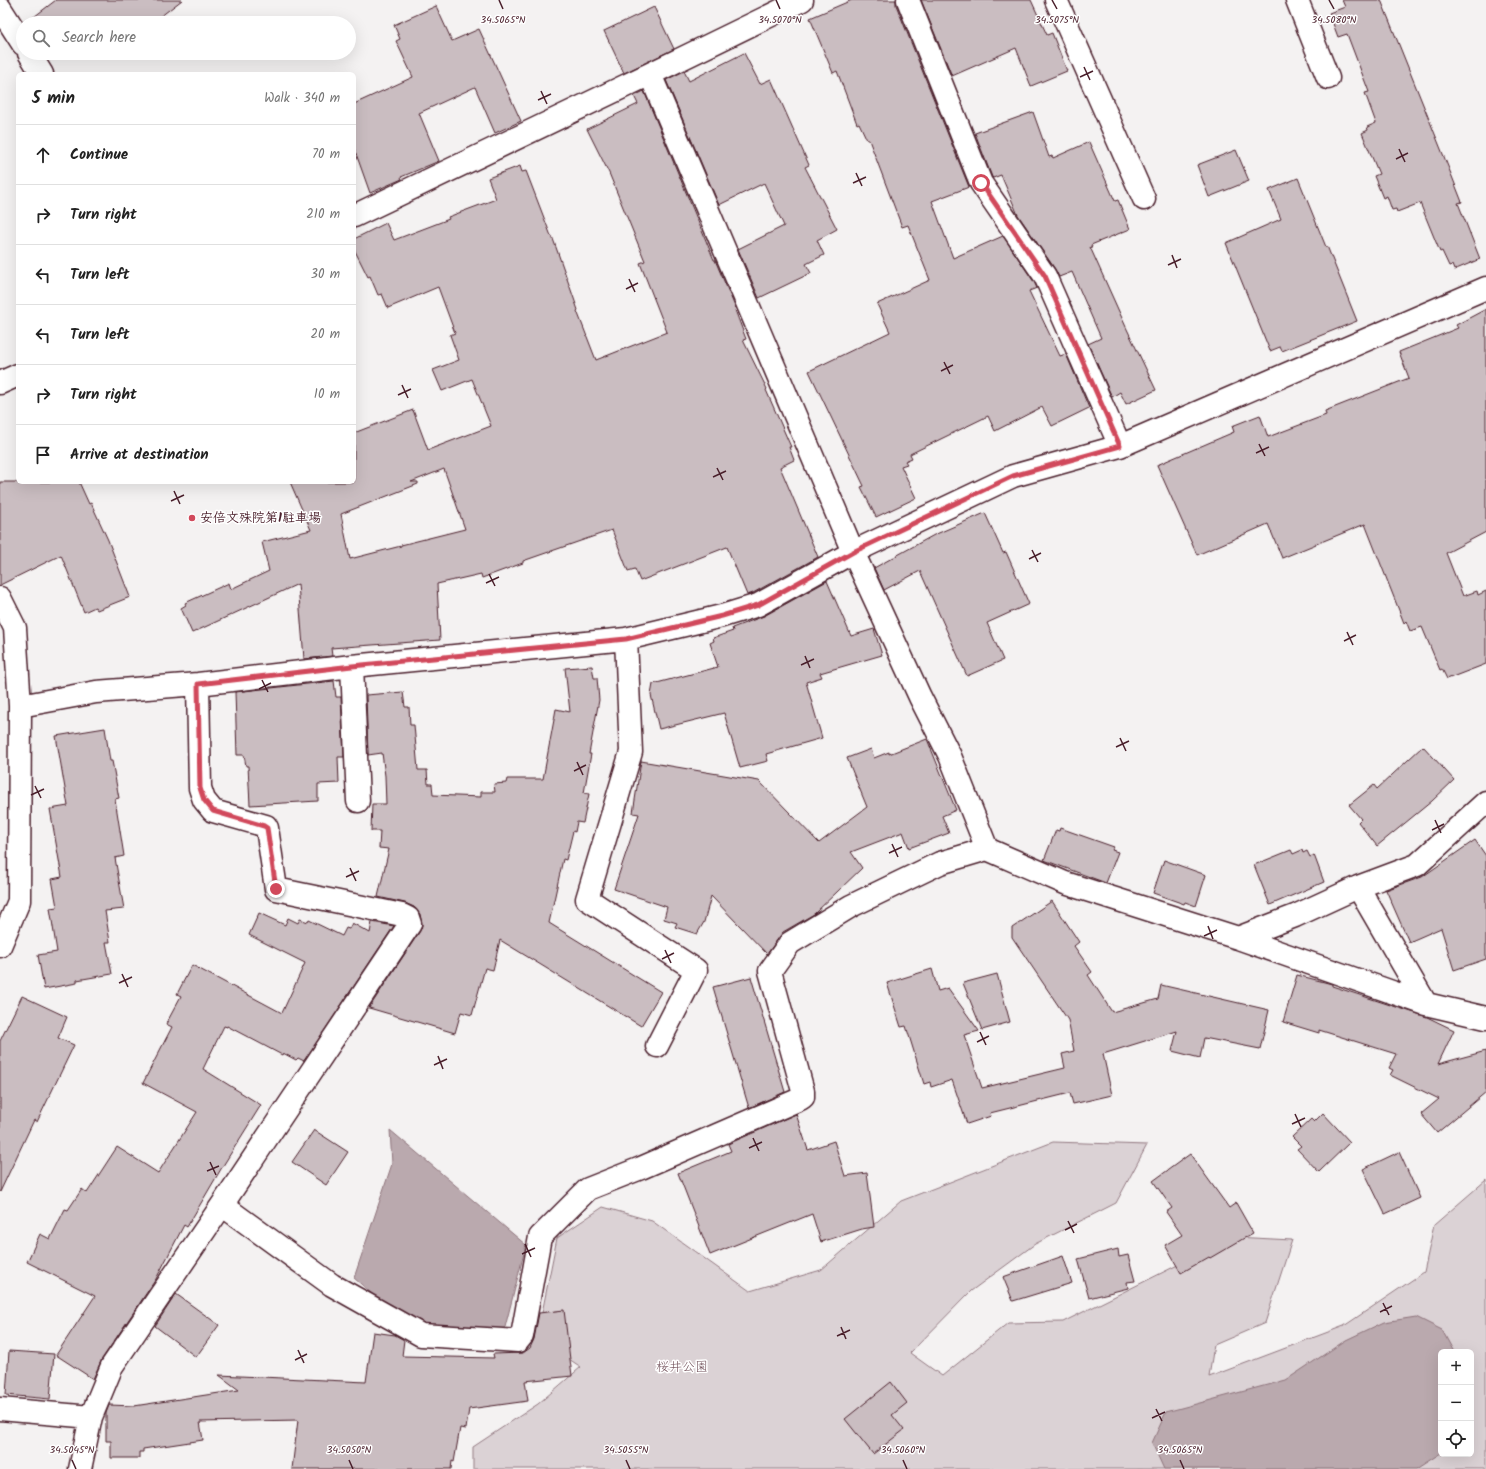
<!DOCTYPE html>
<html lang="en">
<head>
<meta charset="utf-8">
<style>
  body { margin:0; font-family:Kalam,"Klee One",sans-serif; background:#f2f2f2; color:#222 }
  .controls { position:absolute; right:12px; bottom:12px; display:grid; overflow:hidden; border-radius:6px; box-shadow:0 4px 16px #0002 }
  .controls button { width:36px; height:36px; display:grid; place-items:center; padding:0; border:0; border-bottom:1px solid #e0e0e0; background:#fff; color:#222; font:20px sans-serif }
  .stop { position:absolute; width:12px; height:12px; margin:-9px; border:3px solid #d1495b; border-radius:50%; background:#fff }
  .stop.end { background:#d1495b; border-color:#fff; box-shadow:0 1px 4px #0008 }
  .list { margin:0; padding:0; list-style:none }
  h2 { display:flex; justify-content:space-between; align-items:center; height:52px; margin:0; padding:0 16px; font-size:17px }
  h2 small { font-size:13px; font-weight:400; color:#767676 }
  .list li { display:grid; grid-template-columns:26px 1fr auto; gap:12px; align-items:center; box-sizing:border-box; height:60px; padding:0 16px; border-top:1px solid #e0e0e0 }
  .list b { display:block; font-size:15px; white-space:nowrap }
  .list em { font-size:13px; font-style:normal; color:#767676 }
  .icon { flex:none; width:22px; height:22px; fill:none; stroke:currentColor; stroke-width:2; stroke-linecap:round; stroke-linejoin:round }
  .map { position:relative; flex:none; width:1486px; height:1469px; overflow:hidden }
  .search { position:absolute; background:#fff; box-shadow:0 4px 16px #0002; left:16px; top:16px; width:340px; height:44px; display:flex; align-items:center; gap:10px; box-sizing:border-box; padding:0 14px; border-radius:22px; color:#767676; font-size:15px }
  .panel { position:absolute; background:#fff; box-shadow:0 4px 16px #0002; left:16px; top:72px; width:340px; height:412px; border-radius:6px }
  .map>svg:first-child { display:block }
  .green { fill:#dbd2d5; stroke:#927880; fill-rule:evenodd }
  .water { fill:#baa9ae; stroke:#8d727a }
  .building { fill:#cabdc1; stroke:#4a1f2b; fill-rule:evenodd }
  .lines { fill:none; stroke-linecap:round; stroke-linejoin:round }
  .minor-casing { stroke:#4a1f2b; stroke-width:25 }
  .minor { stroke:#fff; stroke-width:22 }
  .route { stroke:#d1495b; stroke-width:5 }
  .ticks { fill:none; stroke:#4a1f2b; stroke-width:1.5 }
  .poi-dot { fill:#d1495b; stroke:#fff; stroke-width:1.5 }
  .labels { text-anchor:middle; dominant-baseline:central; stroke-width:3; stroke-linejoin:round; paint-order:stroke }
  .poi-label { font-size:13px; font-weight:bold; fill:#4a1f2b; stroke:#fff; text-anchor:start }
  .park-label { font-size:13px; fill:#6e4c56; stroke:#fff }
  .ticks-label { font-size:10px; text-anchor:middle; fill:#4a1f2b; stroke:#fff; stroke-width:3; stroke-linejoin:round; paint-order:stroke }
</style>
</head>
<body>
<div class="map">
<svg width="1486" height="1469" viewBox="0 0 1486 1469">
  <rect width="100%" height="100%" fill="#f4f2f2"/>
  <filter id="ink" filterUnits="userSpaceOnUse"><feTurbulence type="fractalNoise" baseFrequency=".025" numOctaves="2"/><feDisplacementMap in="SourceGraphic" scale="8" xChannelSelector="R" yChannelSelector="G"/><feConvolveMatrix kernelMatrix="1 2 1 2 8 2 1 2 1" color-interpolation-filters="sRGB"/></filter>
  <g filter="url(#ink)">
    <path class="green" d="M1053,1142L1147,1145L1116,1203L1035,1244L971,1291L910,1353L942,1376L1008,1323L1063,1322L1234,1237L1292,1240L1265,1323L1214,1345L1209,1377L1344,1326L1424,1272L1434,1225L1486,1180V1469H473V1447L538,1404L581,1367L537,1338L557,1238L603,1207L652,1221L750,1291L821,1270L901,1201ZM1441,1352H1471V1454H1441Z"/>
    <path class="water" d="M390,1130L526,1245L503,1335L409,1326L354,1278L392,1164Z
      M1416,1317L1442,1330L1454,1352H1441V1453L1416,1469H1164L1163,1467L1152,1443L1166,1412L1286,1380L1346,1340L1384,1322Z"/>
    <path class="building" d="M56,0H182L152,23H26Z
      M852,0H896V5L969,187L932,201L953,258L1003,236L1034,282L1037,288L1029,291L1060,356L1066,354L1089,408L1052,426L1042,407L995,431L988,416L910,454L912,458L905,461L907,464L901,466L916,498L876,517L861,487L864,486L809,371L890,332L877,304L930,280L908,225L902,227L869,140H867L859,123L857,124L837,71L833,73L810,18Z
      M921,0H1031L1047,35L1052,33L1067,71L1031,86L1016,48L952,76Z
      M1342,0H1381L1451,174L1462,202L1458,203L1480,259L1454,270L1452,265L1449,266L1442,251L1440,252L1420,203L1397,212L1396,209L1392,210L1387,196L1383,198L1374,176L1379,174L1362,133L1368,130L1367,127L1376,123L1365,93L1369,92L1347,34L1338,37L1329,13L1345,7Z
      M436,6L452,41L479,29L521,121L495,133L475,87L419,113L439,161L401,177L402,179L370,193L354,148V104L413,77L396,41L400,39L394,25Z
      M654,7L674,49L624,73L604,31Z
      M744,53L760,84L771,79L809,165L805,167L837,229L817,240L824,255L806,264L811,273L759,298L738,249L784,226L764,183L719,205L666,80L684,71L689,81Z
      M644,91L714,260H715L736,309L735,310L746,339L743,340L767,389L766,390L791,447H789L794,460L780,467L818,557L753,593L747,595L727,547L640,581L635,569L628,571L612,530L523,561V563L482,578L481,574L437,584L440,640L331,648L332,656L304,659L298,584L192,633L181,608L186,605L185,603L229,583L231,589L269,571L262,542L311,530L290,482H354V433L413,410L428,450L491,426L472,379L442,391L433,370L459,360L450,335L455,333L438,287L388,308L382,294L378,295L370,276L368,277L354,249V239L386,223L394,240L449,219L448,217L496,199L488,178L520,166L522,172L526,171L551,236H552L578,310L577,311L596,360L667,332L640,263L645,261L609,173L587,129L638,104L634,96ZM444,469L465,529L401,545V546L350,559L341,514L418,484V482H411Z
      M1033,112L1049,157L1052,156L1053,158L1089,142L1115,201L1118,200L1130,229L1091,245L1092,247H1090L1126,327L1156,390L1126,404L1120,392L1112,397L1088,344L1101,338L1072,272L1059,277L1055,269L1018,215L1001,175L993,178L992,177L975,133Z
      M1236,150L1249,181L1209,197L1197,165Z
      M1298,178L1326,247L1327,246L1357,321L1282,351L1280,347L1270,351L1226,243L1281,219L1269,190Z
      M1486,309V532L1446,553L1463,596L1477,591L1478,595L1486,591V664L1447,679L1442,669L1440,670L1422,627L1410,631L1406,621L1404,623L1365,524L1282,558L1268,524L1197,555L1157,465L1234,432L1232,426L1260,415L1268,437L1326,415L1325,411L1409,378L1399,352L1458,328L1456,325Z
      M0,482H79L89,504L91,503L108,540L130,597L97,610L95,607L84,612L61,555L0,585Z
      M985,513L1003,553L1006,552L1029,604L987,623L1003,660L967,676L920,571L884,590L874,568L934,535Z
      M827,581L851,636L874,629L882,655L820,673L822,677L806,682L822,738L766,754L768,761L740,768L724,713L659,729L651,695L653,684L718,667L710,643L714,641L713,638L733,631L732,628L764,616Z
      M592,666L594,678H597L599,700L589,754H591L584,793L589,794L583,823L577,822L575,832L573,831L566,860L563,859L549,923L661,992L641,1026L500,940L493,970L485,968L472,1015L461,1012L455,1033L369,1008L420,931L422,925L420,914L414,907L405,903L378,897L389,849L379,848L380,831H371L372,804H386L385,776L382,753L368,755L366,695L403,692L405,707H409L410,725H414L418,770H427L428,784H432L433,795L481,797V792H495L494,784L506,783L507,779H543L556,709L570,712L565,668Z
      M334,681L336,697H341L344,757H338L339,783L318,784V801L250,805L248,766H246L244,755H237L235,692Z
      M105,728L110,761H112L119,798L115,799L124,856L115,858L124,909L105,911L110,942H106L112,974L77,980V983L44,989L38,955L57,952L50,908L57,907L52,879L62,877L50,809L68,806L56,736Z
      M927,739L956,810L942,816L949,833L909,848L903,832L851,852L862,868L814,914L783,932L767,954L711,896L704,922L697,934L675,927L677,923L664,919L667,907L614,889L639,814L633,813L641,761L759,781L819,843L867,807L847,758L871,749L874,758L889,752V754Z
      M1423,746L1454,780L1432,801L1377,846L1358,822L1361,819L1349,805L1374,785L1377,789Z
      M1060,828L1114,847L1112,850L1118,852L1106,883L1044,860L1056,830L1059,831Z
      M1475,840L1486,856V959L1454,970L1441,928L1409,942L1386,890L1422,877Z
      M1291,850L1293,854L1302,850L1303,853L1307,851L1310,857L1314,855L1324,882L1270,905L1254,865Z
      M1164,860L1206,875L1196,906L1185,902L1184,904L1153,893Z
      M1052,901L1079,942L1074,946L1092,972L1088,975L1112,1012L1158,999L1161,985L1269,1010L1260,1049L1204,1038L1200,1058L1172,1051L1177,1031L1103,1054L1112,1095L1073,1104L1070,1093L990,1113L991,1116L967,1124L952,1080L931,1087L930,1082L924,1084L906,1026L901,1027L887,983L932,969L938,991L948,988L979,1031L964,1035L982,1088L1065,1068L1062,1054L1074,1051L1068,1020L1012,937V928Z
      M259,913L285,925L288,918L298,923L300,919L308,922L309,920L342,936L346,928L349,929L352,923L370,933L372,922L394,926L304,1061L298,1058L296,1060L283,1053L282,1055L227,1026V1027L224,1026L203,1069L261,1105L221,1169L187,1227L184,1225L156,1279L102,1359L93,1379L56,1355L95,1296L27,1262L40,1234L50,1239L65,1209L68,1210L82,1189L87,1193L117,1147L158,1173L197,1112L143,1083L172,1027L166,1024L181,996L177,994L192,965L282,1013L305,963L249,935Z
      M997,974L1010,1022L982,1030L963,983Z
      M1297,975L1332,984V986L1427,1017L1454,1030L1438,1064L1486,1051V1092L1437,1133L1421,1114L1439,1099L1390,1075L1393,1070L1389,1068L1396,1054L1319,1030V1033L1283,1022Z
      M751,977L785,1092L749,1108L713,987Z
      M22,996L67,1017L58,1038L74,1045L37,1122L34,1120L0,1192V1041Z
      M1323,1113L1350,1142L1319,1172L1297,1149L1301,1146L1292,1137L1311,1119L1314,1122Z
      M796,1114L808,1150L834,1141L845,1176L867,1173L874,1227L862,1229L821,1242L812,1214L710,1255L678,1173L731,1151L728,1144Z
      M314,1130L348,1152L326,1185L292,1162Z
      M1399,1152L1420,1198L1385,1214L1363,1169Z
      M1190,1154L1229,1208L1236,1203L1253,1233L1210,1258L1209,1257L1181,1273L1165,1245L1182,1235L1166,1212L1172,1208L1153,1181Z
      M1118,1249L1119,1257L1128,1255L1135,1281L1127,1282L1128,1288L1089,1298L1078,1259Z
      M1063,1256L1072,1283L1013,1301L1003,1277Z
      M176,1294L219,1325L196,1357L155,1326Z
      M564,1310L572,1376L525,1381L528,1401L469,1409L466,1429L460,1428L454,1462L452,1461L451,1469H292L298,1420L200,1422L203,1440L143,1449V1452H139V1458H111V1441H106V1413L109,1405L134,1406L239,1390L219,1375L366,1382L373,1332L395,1335L404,1340L402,1356L494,1358L493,1354L523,1353L530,1348L534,1339L539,1313Z
      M9,1351L54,1354L50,1399L6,1395Z
      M891,1382L907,1403L892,1415L904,1430L873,1454L845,1419Z"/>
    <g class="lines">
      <defs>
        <path id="minor" d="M908,0L981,183L1045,276L1120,446
          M1056,0L1144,199
          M1297,0L1328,78
          M0,8L23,44
          M29,53L42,74
          M650,74L853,552L920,697L950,756L987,849L1065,883L1238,938L1426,1004L1486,1018
          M354,216L650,74L802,0
          M0,383L18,375
          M0,598L15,628L20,706L19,901L0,946
          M626,639L631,752L587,899L696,970L657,1046
          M352,666L358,801
          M20,706L96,692L198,684L352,666L626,639L722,616L758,605L853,552L1013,476L1120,446L1486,288
          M1358,887L1426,1004
          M1238,938L1295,916L1358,887L1417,865L1486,802
          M222,1205L332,1285L421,1335L518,1341L522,1336L540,1237L588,1189L641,1168L800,1099L803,1097V1091L770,971L790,943L851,906L940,863L987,849
          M0,1409L91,1417
          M80,1469L91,1417L112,1366L222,1205L410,924L408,918L402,915L276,889L267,828L266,826L213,811L204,800L200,788L198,684"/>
      </defs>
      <use href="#minor" class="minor-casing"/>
      <use href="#minor" class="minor"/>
    </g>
  </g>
  <g class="lines" filter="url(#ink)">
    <path class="route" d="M276,889L267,828L264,826L213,811L204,800L200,788L198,684L352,666L626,639L722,616L758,605L853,552L1013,476L1120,446L1045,276L981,183"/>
  </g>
  <path class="ticks" d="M499,0L503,9M776,0L780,9M1052,0L1057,9M1329,0L1334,9M1084,67L1090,80M1080,77L1093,71M541,91L547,104M538,100L551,94M1399,149L1405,162M1396,159L1408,153M856,173L862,186M853,183L866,177M1172,255L1177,268M1168,265L1181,259M629,279L635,292M626,289L638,283M944,362L950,374M941,371L953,365M402,385L408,398M398,395L411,389M1259,444L1265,456M1256,453L1269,447M717,468L723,480M713,477L726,471M174,491L180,504M171,501L184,495M1032,550L1038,562M1029,559L1041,553M489,574L495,586M486,583L499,577M1347,632L1353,645M1344,641L1356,635M805,656L810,668M801,665L814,659M262,680L268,692M259,689L271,683M1120,738L1126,751M1116,747L1129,741M577,762L583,775M574,771L586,765M35,786L41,798M31,795L44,789M1435,820L1441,833M1432,830L1444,824M892,844L898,857M889,853L902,847M350,868L356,881M346,877L359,871M1208,926L1213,939M1204,936L1217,930M665,950L671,963M662,959L674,953M122,974L128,987M119,983L132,977M980,1032L986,1045M977,1042L989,1036M438,1056L443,1069M434,1065L447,1059M1295,1114L1301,1127M1292,1124L1305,1118M753,1138L759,1151M749,1148L762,1142M210,1162L216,1175M207,1171L219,1166M1068,1221L1074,1233M1065,1230L1077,1224M525,1244L531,1257M522,1254L535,1248M1383,1303L1389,1315M1380,1312L1392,1306M841,1327L846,1339M837,1336L850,1330M298,1350L304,1363M295,1360L307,1354M1156,1409L1162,1421M1152,1418L1165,1412M72,1460L76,1469M349,1460L353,1469M626,1460L630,1469M903,1460L907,1469M1180,1460L1184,1469"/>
  <circle class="poi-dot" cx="192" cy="518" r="4"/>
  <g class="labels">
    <g class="poi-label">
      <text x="200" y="518">安倍文殊院第1駐車場</text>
    </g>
    <g class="park-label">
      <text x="682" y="1367">桜井公園</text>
    </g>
  </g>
  <g class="ticks-label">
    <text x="503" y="23">34.5065°N</text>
    <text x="780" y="23">34.5070°N</text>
    <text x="1057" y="23">34.5075°N</text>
    <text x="1334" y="23">34.5080°N</text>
    <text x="72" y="1453">34.5045°N</text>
    <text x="349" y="1453">34.5050°N</text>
    <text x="626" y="1453">34.5055°N</text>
    <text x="903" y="1453">34.5060°N</text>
    <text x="1180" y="1453">34.5065°N</text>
  </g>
</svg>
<div class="controls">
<button>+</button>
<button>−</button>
<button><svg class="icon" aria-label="locate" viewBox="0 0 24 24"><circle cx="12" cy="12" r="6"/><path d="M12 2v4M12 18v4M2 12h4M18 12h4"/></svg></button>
</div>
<div class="stop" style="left:981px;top:183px"></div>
<div class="stop end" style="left:276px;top:889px"></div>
<div class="search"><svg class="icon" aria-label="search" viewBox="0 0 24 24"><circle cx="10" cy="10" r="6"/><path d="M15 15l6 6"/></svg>Search here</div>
<section class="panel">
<h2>5 min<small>Walk · 340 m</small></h2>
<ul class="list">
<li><svg class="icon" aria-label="ahead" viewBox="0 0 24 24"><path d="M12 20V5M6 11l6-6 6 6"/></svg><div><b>Continue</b></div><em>70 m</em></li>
<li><svg class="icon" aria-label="right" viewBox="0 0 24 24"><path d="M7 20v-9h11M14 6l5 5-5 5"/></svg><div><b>Turn right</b></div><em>210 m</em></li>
<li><svg class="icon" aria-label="left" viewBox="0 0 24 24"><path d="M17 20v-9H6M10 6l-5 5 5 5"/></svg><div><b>Turn left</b></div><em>30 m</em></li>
<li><svg class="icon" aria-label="left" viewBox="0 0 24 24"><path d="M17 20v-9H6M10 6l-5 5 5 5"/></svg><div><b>Turn left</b></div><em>20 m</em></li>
<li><svg class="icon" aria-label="right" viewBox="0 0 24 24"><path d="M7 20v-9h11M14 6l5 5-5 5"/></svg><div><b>Turn right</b></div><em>10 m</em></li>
<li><svg class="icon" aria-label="arrive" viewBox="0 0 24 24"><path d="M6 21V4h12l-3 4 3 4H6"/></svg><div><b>Arrive at destination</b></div></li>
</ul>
</section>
</div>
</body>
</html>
